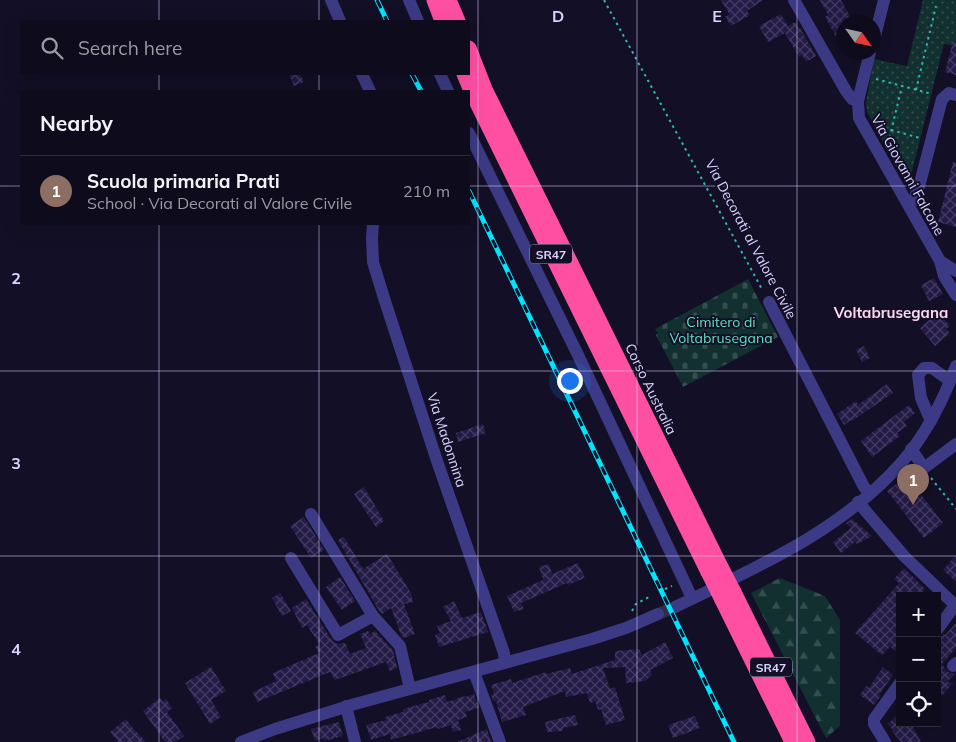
<!DOCTYPE html>
<html lang="en">
<head>
<meta charset="utf-8">
<style>
  body { margin:0; font-family:Mulish,sans-serif; background:#171425; color:#f1f3f6 }
  .controls { position:absolute; right:15px; bottom:15px; display:grid; overflow:hidden; border-radius:0px; box-shadow:0 5px 20px #0002 }
  .controls button { width:45px; height:45px; display:grid; place-items:center; padding:0; border:0; border-bottom:1px solid #2e2b3b; background:#0e0b1c; color:#f1f3f6; font:25px sans-serif }
  .compass { position:absolute; left:836px; top:15px; width:45px; height:45px; border-radius:50%; background:#0e0b1c; box-shadow:0 5px 20px #0002; rotate:124deg }
  .you { position:absolute; left:569px; top:380px; width:18px; height:18px; margin:-12px; border:4px solid #fff; border-radius:50%; background:#1a73e8; box-shadow:0 0 0 8px #1a73e833 }
  .badge { display:grid; place-items:center; width:32px; height:32px; border-radius:50%; background:#00e5ff; color:#fff; font-size:16px; font-weight:700 }
  .pin { position:absolute; translate:-50% -41px; filter:drop-shadow(0 1px 2px #0008) }
  .pin::after { content:''; position:absolute; top:26px; width:18px; height:15px; background:inherit; clip-path:polygon(0 0,100% 0,50% 100%) }
  .list { margin:0; padding:0; list-style:none }
  h2 { display:flex; justify-content:space-between; align-items:center; height:65px; margin:0; padding:0 20px; font-size:21px }
  h2 small { font-size:16px; font-weight:400; color:#9b9ba3 }
  .list li { display:grid; grid-template-columns:32px 1fr auto; gap:15px; align-items:center; box-sizing:border-box; height:70px; padding:0 20px; border-top:1px solid #2e2b3b }
  .list b { display:block; font-size:19px; white-space:nowrap }
  .list p { margin:0; font-size:16px; white-space:nowrap; color:#9b9ba3 }
  .list em { font-size:16px; font-style:normal; color:#9b9ba3 }
  .icon { flex:none; width:28px; height:28px; fill:none; stroke:currentColor; stroke-width:2; stroke-linecap:round; stroke-linejoin:round }
  .map { position:relative; flex:none; width:956px; height:742px; overflow:hidden }
  .search { position:absolute; background:#0e0b1c; box-shadow:0 5px 20px #0002; left:20px; top:20px; width:450px; height:55px; display:flex; align-items:center; gap:12px; box-sizing:border-box; padding:0 18px; border-radius:0px; color:#9b9ba3; font-size:19px }
  .panel { position:absolute; background:#0e0b1c; box-shadow:0 5px 20px #0002; left:20px; top:90px; width:450px; height:135px; border-radius:0px }
  .map>svg:first-child { display:block }
  .forest { fill:url(#forest-firs) }
  .cemetery { fill:url(#cemetery-stones) }
  .park { fill:url(#park-dots) }
  .building { fill:url(#building-cross-hatch) }
  .lines { fill:none; stroke-linecap:round; stroke-linejoin:round }
  .minor-tunnel { stroke:#312d47; stroke-width:12; stroke-dasharray:12 6; stroke-linecap:butt }
  .path { stroke:#2fb8b0; stroke-width:2; stroke-dasharray:2.5 4; stroke-linecap:butt }
  .minor { stroke:#3d3a85; stroke-width:12 }
  .highway { stroke:#ff4fa3; stroke-width:15 }
  .rail-casing { stroke:#00e5ff; stroke-width:5 }
  .rail { stroke:#130f26; stroke-width:3; stroke-dasharray:9; stroke-linecap:butt }
  .highway-bridge { stroke:#ff4fa3; stroke-width:15 }
  .grid { fill:none; stroke:#d9d4ff; stroke-width:1; stroke-opacity:0.55 }
  .labels { text-anchor:middle; dominant-baseline:central; stroke-width:4; stroke-linejoin:round; paint-order:stroke }
  .shield { fill:#130f26; stroke:#9e99be; stroke-width:1 }
  .shield-label { font-size:12px; font-weight:bold; fill:#d9d4ff }
  .street-label { font-size:14px; fill:#d9d4ff; stroke:#130f26 }
  .park-label { font-size:14px; fill:#5fe0c0; stroke:#130f26 }
  .neighbourhood-label { font-size:15px; font-weight:bold; fill:#ffd6f0; stroke:#130f26 }
  .grid-label { font-size:16px; text-anchor:middle; font-weight:bold; fill:#d9d4ff; stroke:#130f26; stroke-width:4; stroke-linejoin:round; paint-order:stroke }
</style>
</head>
<body>
<div class="map">
<svg width="956" height="742" viewBox="0 0 956 742">
  <defs>
    <pattern id="forest-firs" width="22" height="20" patternUnits="userSpaceOnUse" patternTransform="scale(1.25)"><rect width="22" height="20" fill="#12302f"/><path d="M5 1l3.5 6h-7zM16 11l3.5 6h-7z" fill="#344d4e"/></pattern>
    <pattern id="cemetery-stones" width="16" height="16" patternUnits="userSpaceOnUse" patternTransform="scale(1.25)"><rect width="16" height="16" fill="#12302f"/><path d="M2 7V4a2 2 0 0 1 4 0v3zM10 15v-3a2 2 0 0 1 4 0v3z" fill="#344d4e"/></pattern>
    <pattern id="park-dots" width="8" height="8" patternUnits="userSpaceOnUse" patternTransform="scale(1.25)"><rect width="8" height="8" fill="#12302f"/><path d="M2 2h.1M6 6h.1" fill="none" stroke="#344d4e" stroke-width="1.8" stroke-linecap="round"/></pattern>
    <pattern id="building-cross-hatch" width="8" height="8" patternUnits="userSpaceOnUse" patternTransform="scale(1.25)"><rect width="8" height="8" fill="#241b47"/><path d="M0 0l8 8M0 8l8-8" fill="none" stroke="#433b63"/></pattern>
  </defs>
  <rect width="100%" height="100%" fill="#130f26"/>
  <path class="forest" d="M780,578L825,596L840,620V726L826,738L751,593Z"/>
  <path class="cemetery" d="M748,279L778,337L683,387L656,335L658,333L655,329Z"/>
  <path class="park" d="M923,0H956V46L944,44L911,175L907,178H903L867,112L866,102L874,59L907,66Z"/>
  <path class="building" d="M721,0H763L747,11L750,15L731,26L725,17L729,14Z
    M820,0H841L853,22H844V51L825,17L828,15Z
    M781,14L788,26L795,22L799,29L800,28L816,56L806,62L802,55L799,57L785,33L768,42L759,26Z
    M953,41H956V75L945,72Z
    M289,74H300L304,82L294,86Z
    M953,162H956V227L938,222Z
    M934,278L943,294L929,301L921,285Z
    M938,312L950,326L946,329L950,333L935,346L920,328Z
    M864,346L870,358L862,362L856,350Z
    M887,384L893,393L852,421L851,420L844,425L837,414L856,401L858,405Z
    M909,405L915,413L904,422L907,426L897,433L900,436L872,457L861,441Z
    M483,424L486,433L458,442L456,433Z
    M915,471L927,486L919,492L943,523L924,538L887,491Z
    M364,487L384,521L376,527L354,494Z
    M304,517L324,550L311,558L290,526Z
    M852,519L872,536L857,544L855,542L841,553L833,542L851,528L846,523Z
    M344,537L363,569L387,554L411,593L413,602L404,604L415,634L404,638L401,635L391,608L382,614L378,609L338,540Z
    M956,555V582L943,570Z
    M578,563L585,578L568,585L567,583L521,603L524,609L514,612L507,596L541,581L543,579L539,567L549,564L552,574Z
    M904,568L925,589L919,596H900V646L895,651L890,647L882,655L855,633L899,583L894,579Z
    M340,577L355,601L342,610L326,587Z
    M280,593L291,611L282,616L272,598Z
    M306,599L331,639L337,644L345,643L350,654L366,648L360,634L368,631L370,634L375,631L393,650L397,668L390,671L386,662L335,680L330,672L257,702L253,692L276,681L273,673L319,653L315,647L319,644L307,625L302,628L292,608Z
    M454,601L462,618L481,612L488,632L439,647L435,635L440,633L437,626L451,621L443,607Z
    M956,623V648L942,664L948,672L955,674L947,682L953,683L942,696L937,693V640L944,634L945,635Z
    M665,642L673,658L650,670L652,675L645,681L626,683L625,667L603,668L610,689L615,687L625,720L606,725L601,709L598,710L595,701L590,703L587,693L566,697L565,691L523,707L526,715L502,722L496,701H493L491,695L494,694L491,685L511,679L512,683L546,672V674L570,668L572,674L615,660V651L639,649L642,655Z
    M211,667L226,691L211,700L221,717L210,724L185,683Z
    M883,667L893,675L879,695L881,696L874,705L860,695L866,686L869,688Z
    M474,694L479,708L465,712L467,717L458,720L461,730L453,732L451,725L438,729L437,727L391,740L390,734L371,740L366,725L386,720L385,717L403,712V709L429,702V700L445,695L447,702L465,696V697Z
    M160,698L163,701L166,699L172,708L167,712L184,736L175,742H165L143,711Z
    M900,712V723H911L921,742H901L892,731L893,730L887,723H889Z
    M575,715L578,725L563,728V731L547,732L545,722Z
    M695,716L700,728L673,738L668,725Z
    M126,719L132,727L146,742H118L110,732Z
    M339,722L343,736L324,741L323,738L315,741L311,729Z
    M487,729L491,742H457Z"/>
  <g class="lines">
    <path class="minor-tunnel" d="M658,614L675,607"/>
    <path class="path" d="M604,0L763,291
      M876,79L932,94
      M916,90L936,6
      M891,130L920,138
      M888,144L902,86
      M931,478L956,509
      M665,589L672,586
      M632,611L636,604L649,597"/>
    <path class="minor" d="M331,0L340,21
      M409,0L418,21
      M794,0L846,91L852,99L858,101L859,118L940,261L944,276L956,295
      M874,40L884,0
      M362,74L370,91
      M440,74L448,91
      M858,101L870,52
      M469,133L578,355L692,598
      M907,203L914,200L920,183L942,99L949,93L956,95
      M373,224L372,238L373,262L384,298L437,461L504,653L505,663
      M940,261L956,271
      M769,302L864,487L870,493
      M931,421L921,398L918,375L924,368H932L950,381
      M911,449L924,468L956,444
      M858,502L904,556L956,606
      M311,514L373,616L400,646L410,689
      M291,558L338,635L373,616
      M675,607C755,568 842,531 902,462C926,434 943,401 956,366
      M937,630L955,605
      M953,666L956,663
      M474,672L500,742
      M346,706L355,742
      M241,742L275,729L355,704L592,639L626,628L658,614
      M885,742L874,724V719L900,683"/>
    <path class="highway" d="M434,0L442,21
      M449,0L458,21
      M469,48L485,89L720,565
      M464,74L472,93L708,572
      M734,592L808,742
      M722,600L792,742"/>
    <defs>
      <path id="rail" d="M377,0L387,21
        M412,74L421,91
        M469,191L734,742"/>
    </defs>
    <use href="#rail" class="rail-casing"/>
    <use href="#rail" class="rail"/>
    <path class="highway-bridge" d="M720,565L734,592
      M708,572L722,600"/>
  </g>
  <path class="grid" d="M159,0V21M319,0V21M478,0V742M637,0V742M797,0V742M159,74V91M319,74V91M0,186H21M469,186H956M159,224V742M319,224V742M0,371H956M0,556H956"/>
  <g class="labels">
    <g class="shield">
      <rect x="530" y="244.5" width="42" height="19" rx="4"/>
      <rect x="750" y="657.5" width="42" height="19" rx="4"/>
    </g>
    <g class="shield-label">
      <text x="551" y="254">SR47</text>
      <text x="771" y="667">SR47</text>
    </g>
    <g class="street-label">
      <text transform="translate(908 175) rotate(61)">Via Giovanni Falcone</text>
      <text transform="translate(751 239) rotate(62)">Via Decorati al Valore Civile</text>
      <text transform="translate(651 389) rotate(64)">Corso Australia</text>
      <text transform="translate(447 440) rotate(72)">Via Madonnina</text>
    </g>
    <g class="park-label">
      <text x="721" y="322">Cimitero di<tspan x="721" dy="16">Voltabrusegana</tspan></text>
    </g>
    <g class="neighbourhood-label">
      <text x="891" y="312">Voltabrusegana</text>
    </g>
  </g>
  <g class="grid-label">
    <text x="558" y="22">D</text>
    <text x="717" y="22">E</text>
    <text x="16" y="284">2</text>
    <text x="16" y="469">3</text>
    <text x="16" y="655">4</text>
  </g>
</svg>
<div class="controls">
<button>+</button>
<button>−</button>
<button><svg class="icon" aria-label="locate" viewBox="0 0 24 24"><circle cx="12" cy="12" r="6"/><path d="M12 2v4M12 18v4M2 12h4M18 12h4"/></svg></button>
</div>
<svg class="compass" viewBox="-18 -18 36 36"><path d="M0-13l5 13h-10z" fill="#e53935"/><path d="M0 13l5-13h-10z" fill="#9b9ba3"/></svg>
<div class="you"></div>
<div class="pin badge" style="left:913px;top:505px;background:#8d6e63">1</div>
<div class="search"><svg class="icon" aria-label="search" viewBox="0 0 24 24"><circle cx="10" cy="10" r="6"/><path d="M15 15l6 6"/></svg>Search here</div>
<section class="panel">
<h2>Nearby<small></small></h2>
<ul class="list">
<li><span class="badge" style="background:#8d6e63">1</span><div><b>Scuola primaria Prati</b><p>School · Via Decorati al Valore Civile</p></div><em>210 m</em></li>
</ul>
</section>
</div>
</body>
</html>
